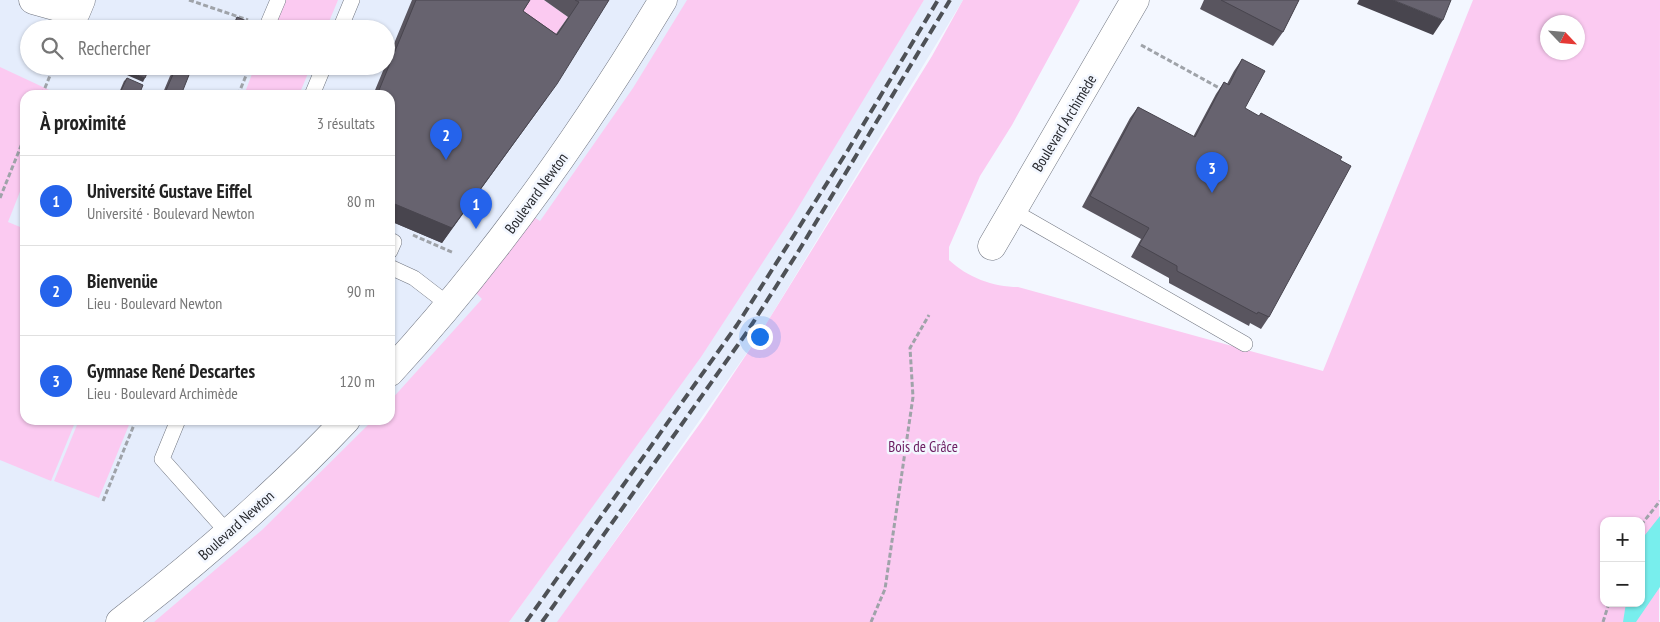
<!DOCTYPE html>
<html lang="fr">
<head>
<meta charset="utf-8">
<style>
  body { margin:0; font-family:"PT Sans Narrow",sans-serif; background:#f2f2f2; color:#222 }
  .controls { position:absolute; right:15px; bottom:15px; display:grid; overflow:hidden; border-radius:10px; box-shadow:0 1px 4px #0004 }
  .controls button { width:45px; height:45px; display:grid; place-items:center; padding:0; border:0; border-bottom:1px solid #e0e0e0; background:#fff; color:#222; font:25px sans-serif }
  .compass { position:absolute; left:1540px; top:15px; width:45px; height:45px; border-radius:50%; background:#fff; box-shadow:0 1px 4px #0004; rotate:116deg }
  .you { position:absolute; left:759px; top:336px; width:18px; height:18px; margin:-12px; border:4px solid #fff; border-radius:50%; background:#1a73e8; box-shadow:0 0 0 8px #1a73e833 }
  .badge { display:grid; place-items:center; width:32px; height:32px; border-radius:50%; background:#2563eb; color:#fff; font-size:16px; font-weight:700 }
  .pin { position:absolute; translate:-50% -41px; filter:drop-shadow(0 1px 2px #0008) }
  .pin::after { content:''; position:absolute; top:26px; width:18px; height:15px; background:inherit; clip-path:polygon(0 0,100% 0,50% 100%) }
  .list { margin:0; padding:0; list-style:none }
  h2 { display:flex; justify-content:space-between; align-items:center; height:65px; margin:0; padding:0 20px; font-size:21px }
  h2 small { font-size:16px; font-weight:400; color:#767676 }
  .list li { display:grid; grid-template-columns:32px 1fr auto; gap:15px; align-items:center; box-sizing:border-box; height:90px; padding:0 20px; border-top:1px solid #e0e0e0 }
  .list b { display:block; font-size:19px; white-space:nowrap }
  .list p { margin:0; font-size:16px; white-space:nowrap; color:#767676 }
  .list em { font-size:16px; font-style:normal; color:#767676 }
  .icon { flex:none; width:28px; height:28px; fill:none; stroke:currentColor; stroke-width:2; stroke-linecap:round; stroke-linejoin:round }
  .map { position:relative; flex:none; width:1660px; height:622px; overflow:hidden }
  .search { position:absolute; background:#fff; box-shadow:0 1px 4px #0004; left:20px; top:20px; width:375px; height:55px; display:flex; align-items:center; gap:12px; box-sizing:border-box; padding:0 18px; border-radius:28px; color:#767676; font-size:19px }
  .panel { position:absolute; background:#fff; box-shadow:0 1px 4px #0004; left:20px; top:90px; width:375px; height:335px; border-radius:15px }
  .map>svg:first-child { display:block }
  .built { fill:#e5edfc; fill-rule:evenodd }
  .green { fill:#fbcaf1; fill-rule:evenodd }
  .water { fill:#78eeed }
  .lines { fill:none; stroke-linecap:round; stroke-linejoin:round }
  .lane-casing { stroke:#717681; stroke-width:16 }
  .street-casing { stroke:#717681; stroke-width:29 }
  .path { stroke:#9fa3a9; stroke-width:3; stroke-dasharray:5 2.5; stroke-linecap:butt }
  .lane { stroke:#fff; stroke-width:15 }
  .street { stroke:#fff; stroke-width:28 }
  .rail { stroke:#4e5156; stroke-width:4; stroke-dasharray:10 5; stroke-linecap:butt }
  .wall { fill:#59555f }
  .shaded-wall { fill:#48454e }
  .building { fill:#67636f; stroke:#48454e }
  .labels { text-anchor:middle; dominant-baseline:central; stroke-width:5; stroke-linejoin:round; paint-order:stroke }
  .street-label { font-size:15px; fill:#27292e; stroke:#f3f7ff }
  .park-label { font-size:15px; fill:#6b1d61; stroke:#f3f7ff }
</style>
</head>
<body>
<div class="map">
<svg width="1660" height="622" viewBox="0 0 1660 622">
  <rect width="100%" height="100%" fill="#f3f7ff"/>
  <path class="built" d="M0,0H712L490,329L181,622H0ZM29,29H386V66H29ZM25,95H390V420H25Z
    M924,0H963L758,337L558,622H509L604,490Z"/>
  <path class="green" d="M283,0H338L326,29H271Z
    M530,0H544L568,17L546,49L512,26Z
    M687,0H924L793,216L701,357L509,622H154L262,530L373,420H390V401L482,299L475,292L534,217L540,221L633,88Z
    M963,0H1080L1012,125L980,176L949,247V260C967,277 993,287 1018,287L1323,371L1473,0H1660L1659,622H557L704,418L758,337L932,56ZM1548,22H1578V52H1548ZM1604,521H1641V603H1604Z
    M255,66H311L299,95H244Z
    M0,67L60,95H25V179L8,222L25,229V420H76L51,481L0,460Z
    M79,420H131L99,498L54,481Z"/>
  <path class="water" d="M1660,516V587L1636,622H1623L1626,603H1641V540Z"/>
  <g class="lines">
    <defs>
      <path id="lane" d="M267,26L278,0
        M340,29L352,0
        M312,95L324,66
        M1013,211L1245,344
        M390,240L394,242L390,251
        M390,267L414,278L449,305
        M178,420L162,459L228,533"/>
      <path id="street" d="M33,0L76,12L81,0
        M992,246L1135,0
        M390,372C495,258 583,133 663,0
        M120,622C200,560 276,494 346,420"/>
    </defs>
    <use href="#lane" class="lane-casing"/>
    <use href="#street" class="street-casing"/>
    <path class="path" d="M189,0L248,20
      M1141,45L1223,90
      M42,95L54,66
      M238,95L250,66
      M0,198L25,136
      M413,235L454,253
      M103,501L136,420
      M1641,525L1660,501
      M871,622L885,589L913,397L910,348L929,315
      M1603,622L1609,603"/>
    <use href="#lane" class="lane"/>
    <use href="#street" class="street"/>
    <path class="rail" d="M526,622L737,325L848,150L938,0
      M542,622L747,332L798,252L950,0"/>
  </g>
  <path class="wall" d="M412,0H530L523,11L556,34L568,17L544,0H609L442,243L390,221V95H373L385,66H386V63Z
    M1204,0H1299L1283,32L1273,46L1200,9Z
    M1242,59L1245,108L1269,317L1261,329L1250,323L1249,326L1169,283V278L1131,257L1141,239L1082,207L1130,118L1138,107L1193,137L1216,94L1224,82L1227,84L1234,71Z
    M175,70L181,95H162L170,76Z
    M127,78L139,95H118L124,81Z"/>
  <path class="shaded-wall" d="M1359,0H1393L1443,20L1433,35L1357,4Z
    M129,72L145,78L143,82L127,75Z
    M547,98L442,243L390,221V202Z"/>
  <path class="building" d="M416,0H530L523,11L557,35L579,2L575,0H609L557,84L452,228L390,202V95H377Z
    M1221,0H1299L1283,32Z
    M1393,0H1451L1443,20Z
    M237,17L261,27L260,29H232Z
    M1242,59L1265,71L1245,108L1259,116L1261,113L1342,157L1340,160L1351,166L1269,317L1258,312L1257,314L1177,271V266L1139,245L1149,228L1090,196L1138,107L1195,137L1224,82L1229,85Z
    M131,66H150L145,78L129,72Z
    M175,70L189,75L181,95H164Z
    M127,78L143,85L139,95H119Z"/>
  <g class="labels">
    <g class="street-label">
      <text transform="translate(1064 123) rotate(-59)">Boulevard Archimède</text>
      <text transform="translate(536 193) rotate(-54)">Boulevard Newton</text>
      <text transform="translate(236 525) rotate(-42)">Boulevard Newton</text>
    </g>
    <g class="park-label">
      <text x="923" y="446">Bois de Grâce</text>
    </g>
  </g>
</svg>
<div class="controls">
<button>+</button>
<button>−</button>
</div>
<svg class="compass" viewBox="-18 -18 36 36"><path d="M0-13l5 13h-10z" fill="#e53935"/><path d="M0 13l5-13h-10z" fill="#767676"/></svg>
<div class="you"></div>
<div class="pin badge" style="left:476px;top:229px">1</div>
<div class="pin badge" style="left:446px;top:160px">2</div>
<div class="pin badge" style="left:1212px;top:193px">3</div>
<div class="search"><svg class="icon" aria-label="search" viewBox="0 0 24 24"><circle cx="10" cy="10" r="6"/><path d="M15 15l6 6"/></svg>Rechercher</div>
<section class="panel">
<h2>À proximité<small>3 résultats</small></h2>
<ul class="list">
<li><span class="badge">1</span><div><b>Université Gustave Eiffel</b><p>Université · Boulevard Newton</p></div><em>80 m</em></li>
<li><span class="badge">2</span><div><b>Bienvenüe</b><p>Lieu · Boulevard Newton</p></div><em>90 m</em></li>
<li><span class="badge">3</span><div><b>Gymnase René Descartes</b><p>Lieu · Boulevard Archimède</p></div><em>120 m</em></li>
</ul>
</section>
</div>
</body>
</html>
